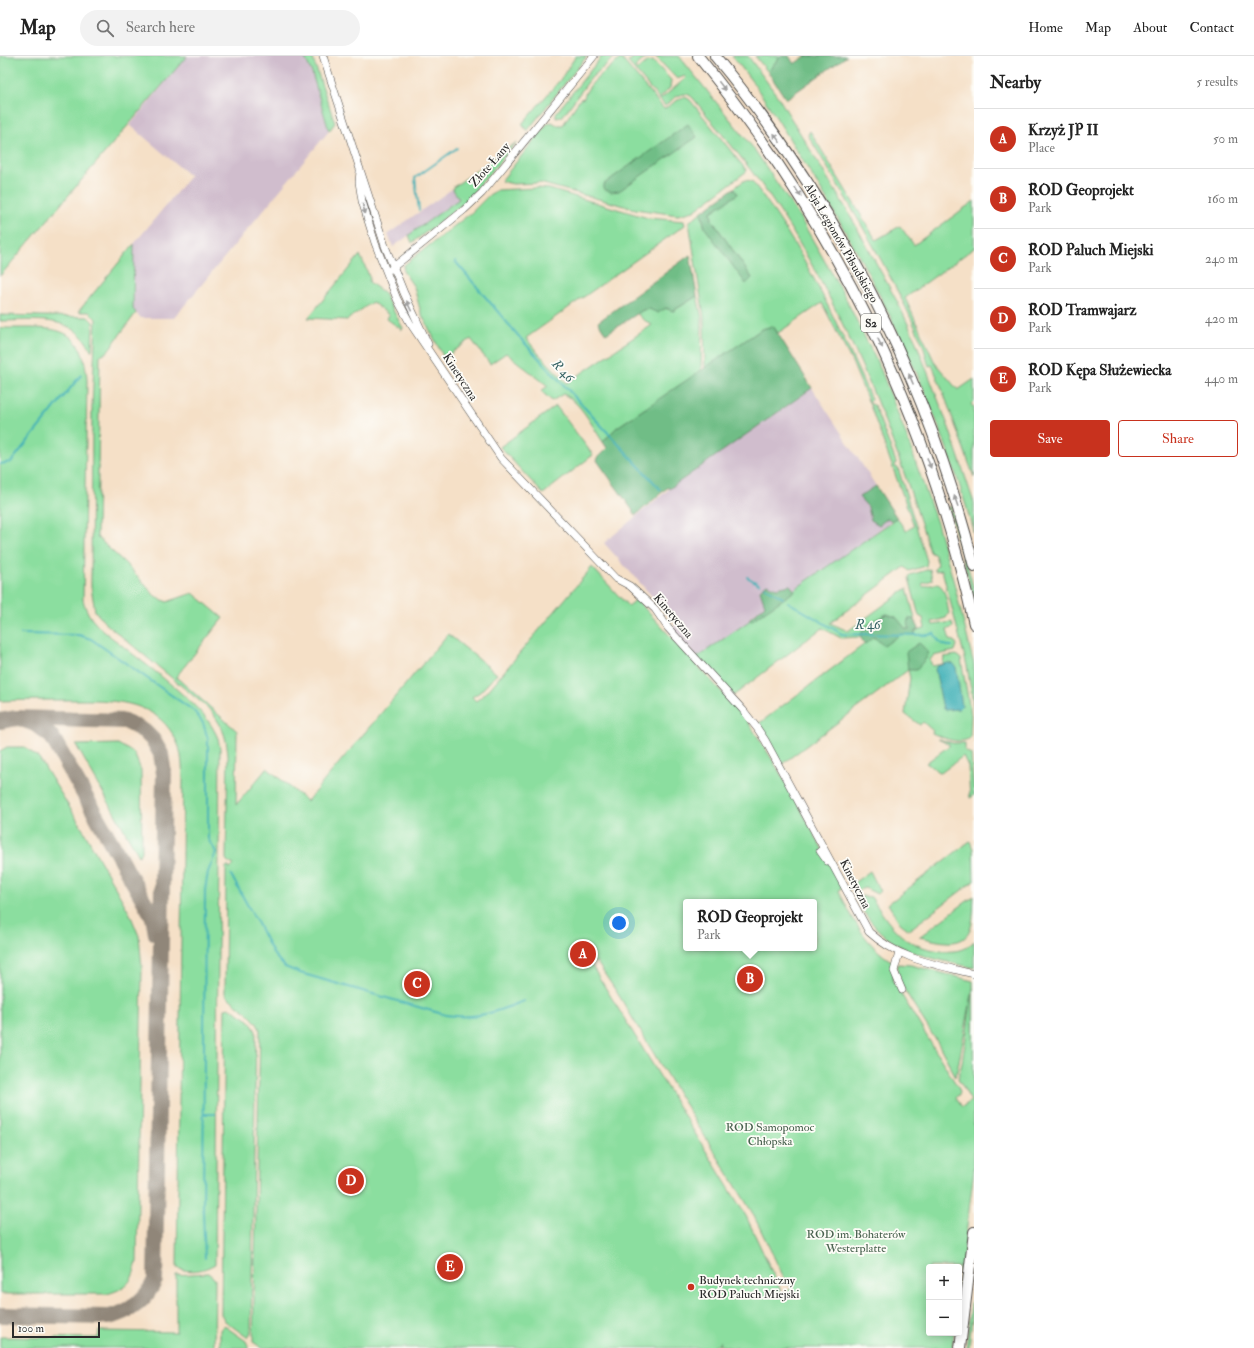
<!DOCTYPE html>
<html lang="en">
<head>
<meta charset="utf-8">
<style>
  body { margin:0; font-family:"IM FELL Double Pica",serif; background:#f2f2f2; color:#222 }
  .controls { position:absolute; right:12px; bottom:12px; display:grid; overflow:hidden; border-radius:4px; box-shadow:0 2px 10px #0003 }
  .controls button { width:36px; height:36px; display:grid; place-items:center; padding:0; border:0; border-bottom:1px solid #e0e0e0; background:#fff; color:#222; font:20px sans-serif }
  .scale { position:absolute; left:12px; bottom:10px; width:88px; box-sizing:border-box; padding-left:4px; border:2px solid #2b2b2b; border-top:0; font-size:11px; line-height:14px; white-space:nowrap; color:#2b2b2b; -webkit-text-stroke:3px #fdfcf7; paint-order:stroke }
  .you { position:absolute; left:619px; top:867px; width:14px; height:14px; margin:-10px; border:3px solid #fff; border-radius:50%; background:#1a73e8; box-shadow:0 0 0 6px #1a73e833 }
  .badge { display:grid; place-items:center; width:26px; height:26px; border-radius:50%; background:#c8321e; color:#fff; font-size:13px; font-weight:700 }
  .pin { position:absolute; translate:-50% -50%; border:2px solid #fff; box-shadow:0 1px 4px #0006 }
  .popup { position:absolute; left:683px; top:843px; width:134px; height:52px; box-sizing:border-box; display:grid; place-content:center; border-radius:4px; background:#fff; filter:drop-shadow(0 1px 3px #0005); font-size:13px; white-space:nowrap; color:#767676 }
  .popup b { font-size:15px; color:#222 }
  .popup::after { content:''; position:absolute; left:50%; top:100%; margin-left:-8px; border:8px solid transparent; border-top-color:#fff }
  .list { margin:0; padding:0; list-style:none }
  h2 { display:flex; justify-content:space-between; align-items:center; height:52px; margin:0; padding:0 16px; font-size:17px }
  h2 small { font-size:13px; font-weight:400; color:#767676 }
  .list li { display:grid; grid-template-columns:26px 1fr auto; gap:12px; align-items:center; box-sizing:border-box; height:60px; padding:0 16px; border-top:1px solid #e0e0e0 }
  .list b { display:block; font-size:15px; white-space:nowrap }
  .list p { margin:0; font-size:13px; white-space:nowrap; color:#767676 }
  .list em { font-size:13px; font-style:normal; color:#767676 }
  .actions { display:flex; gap:8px; padding:12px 16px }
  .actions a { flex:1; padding:9px 0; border:1px solid #c8321e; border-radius:4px; text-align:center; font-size:14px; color:#c8321e }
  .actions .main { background:#c8321e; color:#fff }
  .icon { flex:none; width:22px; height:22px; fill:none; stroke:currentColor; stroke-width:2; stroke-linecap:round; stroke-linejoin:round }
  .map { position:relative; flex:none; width:974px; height:1292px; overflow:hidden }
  header { display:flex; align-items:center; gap:24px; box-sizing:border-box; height:56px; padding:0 20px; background:#fff; border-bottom:1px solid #e0e0e0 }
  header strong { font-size:19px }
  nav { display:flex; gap:22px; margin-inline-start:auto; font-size:14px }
  .search { width:280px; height:36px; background:#f2f2f2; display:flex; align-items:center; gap:10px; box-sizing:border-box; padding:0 14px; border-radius:22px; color:#767676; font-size:15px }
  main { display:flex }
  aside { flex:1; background:#fff }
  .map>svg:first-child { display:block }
  .industrial { fill:#d0bdcd }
  .green { fill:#8bde9f; stroke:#5b8465; fill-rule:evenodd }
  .forest { fill:#70bd86; stroke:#4e7458 }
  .water { fill:#40b1b7; stroke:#366e71 }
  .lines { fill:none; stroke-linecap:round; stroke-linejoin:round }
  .stream { stroke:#40b1b7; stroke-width:2 }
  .taxiway { stroke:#908679; stroke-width:16 }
  .minor-casing { stroke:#494642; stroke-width:8 }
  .highway-casing { stroke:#494642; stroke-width:12 }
  .minor { stroke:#fff; stroke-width:7 }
  .highway { stroke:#fff; stroke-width:10 }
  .oneway { fill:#a0a0a0 }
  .poi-dot { fill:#c8321e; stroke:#fdfcf7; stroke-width:1.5 }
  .labels { text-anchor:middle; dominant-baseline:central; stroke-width:3.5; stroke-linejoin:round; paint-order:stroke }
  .shield { fill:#fdfcf7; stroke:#6a6a68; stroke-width:1 }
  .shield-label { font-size:11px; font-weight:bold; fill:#2b2b2b }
  .street-label { font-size:12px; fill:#2b2b2b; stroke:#fdfcf7 }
  .park-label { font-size:12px; fill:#48614e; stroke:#fdfcf7 }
  .poi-label { font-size:12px; fill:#2b2b2b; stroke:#fdfcf7; text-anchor:start }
  .water-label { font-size:13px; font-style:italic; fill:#336163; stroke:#fdfcf7 }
</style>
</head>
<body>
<header>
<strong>Map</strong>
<div class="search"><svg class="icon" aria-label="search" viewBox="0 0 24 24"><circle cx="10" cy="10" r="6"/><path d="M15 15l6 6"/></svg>Search here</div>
<nav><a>Home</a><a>Map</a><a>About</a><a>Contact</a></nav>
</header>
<main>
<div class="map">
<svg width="974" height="1292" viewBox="0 0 974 1292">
  <rect width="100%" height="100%" fill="#fdfcf7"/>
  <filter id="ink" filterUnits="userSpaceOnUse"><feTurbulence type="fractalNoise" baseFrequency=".025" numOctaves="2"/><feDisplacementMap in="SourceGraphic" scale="8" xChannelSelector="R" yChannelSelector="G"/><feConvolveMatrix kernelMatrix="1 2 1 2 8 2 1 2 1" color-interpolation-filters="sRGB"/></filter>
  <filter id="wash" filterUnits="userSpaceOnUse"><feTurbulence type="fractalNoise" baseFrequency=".012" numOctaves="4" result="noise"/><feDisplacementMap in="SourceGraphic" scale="16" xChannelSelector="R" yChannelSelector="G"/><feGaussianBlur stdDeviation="0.9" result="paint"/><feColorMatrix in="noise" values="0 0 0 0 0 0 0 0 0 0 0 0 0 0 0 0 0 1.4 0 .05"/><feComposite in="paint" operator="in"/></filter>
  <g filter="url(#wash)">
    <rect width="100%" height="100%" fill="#f5e0c7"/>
    <path class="industrial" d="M187,0H304L312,17L329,75L174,262H141L133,254L134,188L190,120L130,69Z
      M452,133L459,143L393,191L388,178Z
      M812,332L876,430L860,441L868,451L871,464L888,462L891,465L795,535L790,529L777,532L767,528L760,535L765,549L749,562L751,565L696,602L670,573L677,568L604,487L669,433Z"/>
    <path class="green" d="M0,0H187L0,220Z
      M304,0H312L335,67L329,75L312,17Z
      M576,0H587L527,75L522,68L560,24Z
      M602,0H616L591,22L562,61L556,62V57Z
      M631,0H648L635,11L637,14L647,6L653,5L671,24L670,32L660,41L661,43L686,22L685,20L677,23L655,0H679L754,93L799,160L843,237L881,314L905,376L938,470L954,527L974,609V653L967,610L942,514L935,515L934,513L938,509L935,499L930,496C892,372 840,242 766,135C744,103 717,73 693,42C683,32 674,43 665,50L628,6L633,2Z
      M732,0H748L778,41L850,159L899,249L914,281L949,372L974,447V478C939,348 876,222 805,108C782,71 760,33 732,0Z
      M755,0H780L768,16Z
      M621,2L664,53L684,40L690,44L747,115L694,155L678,159L635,153L540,127L513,128L501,125L548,67L552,66L557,69H563L580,43L584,42C587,27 609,13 621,2Z
      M810,75L876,184L900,170L914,189L974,145V192L905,242L935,307L958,334L974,323V345L971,348L974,352V421L942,333L932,309L929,310C925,301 925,292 921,284C889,212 848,146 808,79Z
      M517,86L464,147L412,187L409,179L459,143L452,132Z
      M745,124L752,125C802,190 838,268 871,343L869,346L871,348L874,349L896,406L895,411L898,412L927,505L926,510L909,515L905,511L902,513L830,567L848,575L907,532L915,563L908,564L909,573H906C898,566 899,562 887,558C875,564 864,568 860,581L841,582L822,572L733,640L696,602L897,462L906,475L914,470L871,352L852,306L822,247L778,277L773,270L762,273L705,313L704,261L689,166L701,156L705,172L752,222L712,164L711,156L737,138L734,132Z
      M536,132L549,133L648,162L684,165L685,169L526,282L538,297L567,327L652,269L641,262L637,257C647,251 663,250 673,255L697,240L702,262L701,315L616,372L603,386C592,370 581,346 563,338L552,345L541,335L548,330L506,297L490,308L471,283L444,302L421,257L414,231L403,215L404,209L471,157L489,139L497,134Z
      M134,188L133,253L136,257L107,296L100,299L97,481L128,510L155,540L167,546L193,537L223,562L176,621L237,675L236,749L267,712L307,745L448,578L497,618L480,636L472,641L476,645L487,636L592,511L629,551L636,543L743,659C781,713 811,772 842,830L839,835C852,862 866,890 893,906V925L959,1033L960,1037L956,1042L962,1051L971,1045L958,1023L962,1007L973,933L956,1021L939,989L905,935L897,919L898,908L911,909L973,925L974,1113L959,1237V1211H929V1277H954L952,1292H732L719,1289L720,1285L717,1289L711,1292H262L253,1286L260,975C259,963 234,948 225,938L226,811L228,810L230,813L234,809L228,806L226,803L228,700C227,680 221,666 207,651L104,566L95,555L91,531L92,351L96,263L89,256H78ZM686,846H814V892H686ZM596,905L618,938L671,1026L752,1156L787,1228L792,1230L781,1241V1235L746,1160L592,910Z
      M360,199L370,222L369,226L383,236L403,272L402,274L387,263L389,259L372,246L347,264L308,262Z
      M0,259L88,261L93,266L92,294L91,295C75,257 33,265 0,265Z
      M0,272C48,273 84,263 87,325L83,544C88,565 103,575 119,587C144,608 202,648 215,676C218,681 219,687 220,693L215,1208C203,1215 190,1217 177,1212L183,721C182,712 182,700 179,691C160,642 113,644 70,644C47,644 23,644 0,645Z
      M556,350L593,399L543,438L500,391Z
      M951,450L974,533V544L949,451Z
      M930,513L932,524L922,528L923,531C927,530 932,528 936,528C946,528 947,550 949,557L946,562L932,566L933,569L952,566L953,571L947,574L950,584L955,585L957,589L955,595L933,600L930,604L932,610L943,608L944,601L956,599L961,603L971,659L970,682C959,689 943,682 932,677L933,675L923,666L920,669L905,658L910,622L908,614L782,708L757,669L874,581L901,578L915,579V574L925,572L923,562L919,560L909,522L910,519Z
      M938,683L953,687H965V695L971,698L974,739L972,741L970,742L968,710L963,700L941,717L926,707L950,689Z
      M118,688L134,697L141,714L142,796L139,800L76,689Z
      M7,691H25L39,702L78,765L130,858L139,880L142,911L137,1206C132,1226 128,1232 107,1238H0V695Z
      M970,785L973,793L974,825L909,874L900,867L888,848Z
      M870,815L880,835L877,838L865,832L858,834L848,831Z
      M861,840L871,841C891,871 902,890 941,895C954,896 965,895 974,885V912C921,899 888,898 858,847L859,843L862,842Z
      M974,840C973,850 974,862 971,871C965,895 935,884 919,881Z
      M230,952L249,964L256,975L251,1276L248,1282L225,1265L221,1258L225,953Z
      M208,1217L215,1223L214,1292H0V1281L98,1282L99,1275L176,1276V1219Z
      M974,1220V1244L969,1292H966Z
      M223,1270L226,1271L246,1285L249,1292H220V1274Z"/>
    <path class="forest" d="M780,0H789L794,8L806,0H847L786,43L768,16Z
      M688,68L697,81L619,135L611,136L604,133V128L612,122Z
      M734,132L738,138L711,156L712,164L752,222L746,228L705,172L701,156Z
      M690,199L697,240L673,255L666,252L658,257L649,253L643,254L606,278L598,266Z
      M773,270L812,332L669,433L668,431L636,459L596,403L607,392L603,386L616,372L762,273Z
      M876,430L897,462L891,465L888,462L879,469L871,464L868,451L859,441Z
      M767,528L777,532L790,529L795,535L751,565L749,563L765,549L760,534Z
      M887,558L896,561L906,573H909L908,563H915L918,574L915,575V579L901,578L884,590L874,581L865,588L860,581C864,568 875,564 887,558Z
      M919,587C935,600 925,602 916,614H908L906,596Z"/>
    <path class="water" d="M948,607L954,608L956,611L962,650L959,653L945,654L943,653L935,613L937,610Z"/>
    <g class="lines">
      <path class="stream" d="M419,154L415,122L457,92
        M455,205L521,283L661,434
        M0,408L11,406L81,319
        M747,521L759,528
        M765,531L783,542
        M788,546L842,578L929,579L934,577C938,585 942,591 952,590
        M21,578L79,579L91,583L194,655L203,667L208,683V783L216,796L208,816L205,834L203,1157L205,1202
        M231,819L254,861
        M255,862L274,899L285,911L300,917L446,959C476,964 496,956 524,945
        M204,1058H215"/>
      <path class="taxiway" d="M24,664L35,668L52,681L153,861L156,878
        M0,665L17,662L125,665L144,675L153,684L161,698L164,718L155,1224C146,1244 131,1256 109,1261L0,1259"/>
    </g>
  </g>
  <g filter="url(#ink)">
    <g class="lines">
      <defs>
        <path id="minor" d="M323,0L385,190L404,237L428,288
          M360,115L359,126L362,145L375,187L397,243L410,267L501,402L615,522L630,530L655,553L668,572L743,654L757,672L765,684L869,876C900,904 935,908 974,918
          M391,213L464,154L482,137L594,0
          M820,795L827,805
          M899,897L894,915L902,934"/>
        <path id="highway" d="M698,0C836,170 927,354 974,568
          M715,0C838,148 927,324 974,510
          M960,1292L974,1176"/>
      </defs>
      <use href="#minor" class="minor-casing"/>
      <use href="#highway" class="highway-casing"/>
      <use href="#minor" class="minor"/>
      <use href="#highway" class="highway"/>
    </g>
    <defs><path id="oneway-solid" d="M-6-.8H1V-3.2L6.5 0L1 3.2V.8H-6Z"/></defs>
    <g class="oneway">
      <use href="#oneway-solid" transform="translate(722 30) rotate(53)"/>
      <use href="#oneway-solid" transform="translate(777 82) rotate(-125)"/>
      <use href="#oneway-solid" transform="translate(798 136) rotate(57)"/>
      <use href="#oneway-solid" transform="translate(364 153) rotate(74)"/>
      <use href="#oneway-solid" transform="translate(409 250) rotate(-115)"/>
      <use href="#oneway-solid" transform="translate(880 287) rotate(64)"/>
      <use href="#oneway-solid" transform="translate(911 323) rotate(-113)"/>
      <use href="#oneway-solid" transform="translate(929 407) rotate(70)"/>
      <use href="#oneway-solid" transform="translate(956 445) rotate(-109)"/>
    </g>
  </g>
  <circle class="poi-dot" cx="691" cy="1231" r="4"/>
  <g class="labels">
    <rect class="shield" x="861" y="258" width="20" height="18" rx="3"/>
    <g class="shield-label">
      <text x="871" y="267">S2</text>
    </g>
    <g class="street-label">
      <text transform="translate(490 109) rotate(-49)">Złote Łany</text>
      <text transform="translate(841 187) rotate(60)">Aleja Legionów Piłsudskiego</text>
      <text transform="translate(460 321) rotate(57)">Kinetyczna</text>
      <text transform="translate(673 560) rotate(50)">Kinetyczna</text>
      <text transform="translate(855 828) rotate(63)">Kinetyczna</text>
    </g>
    <g class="park-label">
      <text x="770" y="1071">ROD Samopomoc<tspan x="770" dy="14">Chłopska</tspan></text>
      <text x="856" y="1178">ROD im. Bohaterów<tspan x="856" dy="14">Westerplatte</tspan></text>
    </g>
    <g class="poi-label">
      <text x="699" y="1224">Budynek techniczny<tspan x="699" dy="14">ROD Paluch Miejski</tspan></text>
    </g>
    <g class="water-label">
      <text transform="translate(563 315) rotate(47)">R 46</text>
      <text x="868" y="569">R 46</text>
    </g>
  </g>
</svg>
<div class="controls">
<button>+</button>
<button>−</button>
</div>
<div class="scale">100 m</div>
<div class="you"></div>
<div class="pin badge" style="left:583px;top:898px">A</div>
<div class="pin badge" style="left:750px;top:923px">B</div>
<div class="popup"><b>ROD Geoprojekt</b>Park</div>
<div class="pin badge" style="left:417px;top:928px">C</div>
<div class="pin badge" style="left:351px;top:1125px">D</div>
<div class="pin badge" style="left:450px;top:1211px">E</div>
</div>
<aside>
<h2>Nearby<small>5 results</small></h2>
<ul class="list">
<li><span class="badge">A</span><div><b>Krzyż JP II</b><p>Place</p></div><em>50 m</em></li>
<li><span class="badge">B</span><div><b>ROD Geoprojekt</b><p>Park</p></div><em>160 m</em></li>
<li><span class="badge">C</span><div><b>ROD Paluch Miejski</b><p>Park</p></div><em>240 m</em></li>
<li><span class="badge">D</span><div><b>ROD Tramwajarz</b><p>Park</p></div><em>420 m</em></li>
<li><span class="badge">E</span><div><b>ROD Kępa Służewiecka</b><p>Park</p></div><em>440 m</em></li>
</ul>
<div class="actions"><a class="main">Save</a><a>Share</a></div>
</aside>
</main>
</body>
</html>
